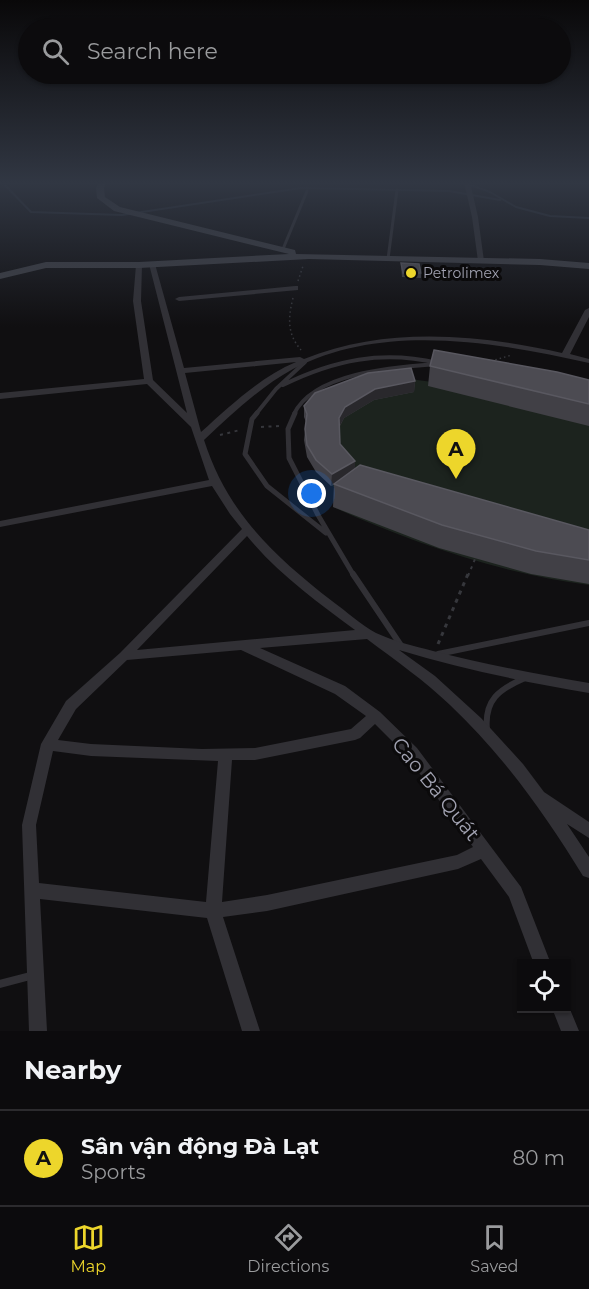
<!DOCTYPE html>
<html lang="en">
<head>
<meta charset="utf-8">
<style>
  body { margin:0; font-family:Montserrat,sans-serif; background:#151416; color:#f1f3f6 }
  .controls { position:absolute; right:18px; bottom:18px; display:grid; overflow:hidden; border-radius:0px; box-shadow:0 2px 4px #0004 }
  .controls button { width:54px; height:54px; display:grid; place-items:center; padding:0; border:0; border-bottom:2px solid #2c2b2e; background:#0c0b0d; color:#f1f3f6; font:30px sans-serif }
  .you { position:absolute; left:312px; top:494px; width:21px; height:21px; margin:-15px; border:4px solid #fff; border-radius:50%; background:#1a73e8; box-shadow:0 0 0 9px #1a73e833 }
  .badge { display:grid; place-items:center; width:39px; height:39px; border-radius:50%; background:#edd62b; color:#111; font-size:20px; font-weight:700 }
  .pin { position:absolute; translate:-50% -50px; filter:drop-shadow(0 2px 3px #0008) }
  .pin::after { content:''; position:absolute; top:32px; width:21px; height:18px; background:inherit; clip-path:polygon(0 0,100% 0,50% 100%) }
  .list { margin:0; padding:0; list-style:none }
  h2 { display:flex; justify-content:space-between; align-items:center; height:78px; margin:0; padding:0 24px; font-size:26px }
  h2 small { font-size:20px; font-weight:400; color:#9a9b9d }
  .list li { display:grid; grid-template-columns:39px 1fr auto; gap:18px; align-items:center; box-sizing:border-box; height:96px; padding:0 24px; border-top:2px solid #2c2b2e }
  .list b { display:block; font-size:22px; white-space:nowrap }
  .list p { margin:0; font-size:20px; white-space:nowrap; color:#9a9b9d }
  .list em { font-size:20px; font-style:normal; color:#9a9b9d }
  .icon { flex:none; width:33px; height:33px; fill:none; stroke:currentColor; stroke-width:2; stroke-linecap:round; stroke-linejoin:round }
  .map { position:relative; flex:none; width:589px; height:1031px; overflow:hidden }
  .search { position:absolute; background:#0c0b0d; box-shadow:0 2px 4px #0004; left:18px; right:18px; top:18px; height:66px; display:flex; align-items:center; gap:15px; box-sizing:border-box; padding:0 21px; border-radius:33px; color:#9a9b9d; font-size:22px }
  .sheet { height:174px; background:#0c0b0d }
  nav { display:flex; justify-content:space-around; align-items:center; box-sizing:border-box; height:84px; border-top:2px solid #2c2b2e; background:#0c0b0d; font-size:16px; color:#9a9b9d }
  nav a { display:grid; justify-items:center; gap:3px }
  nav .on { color:#edd62b }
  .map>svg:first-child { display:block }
  .green { fill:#1c231e }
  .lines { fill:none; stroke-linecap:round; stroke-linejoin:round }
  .stream { stroke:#262b34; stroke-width:2 }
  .path-far2 { stroke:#36373c; stroke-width:1.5; stroke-dasharray:1.5 3; stroke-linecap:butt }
  .path-far1 { stroke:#36373c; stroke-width:2; stroke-dasharray:3 4.5; stroke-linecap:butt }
  .path { stroke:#36373c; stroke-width:3; stroke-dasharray:4 5; stroke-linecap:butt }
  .lane-far4 { stroke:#313035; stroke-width:3 }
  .lane-far3 { stroke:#313035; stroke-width:4 }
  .lane-far2 { stroke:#313035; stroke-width:5 }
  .lane-far1 { stroke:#313035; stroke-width:6 }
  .lane { stroke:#313035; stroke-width:8 }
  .street { fill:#313035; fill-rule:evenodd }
  .secondary { fill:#3e3f45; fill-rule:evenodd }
  .wall { fill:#414046 }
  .shaded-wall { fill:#29282c }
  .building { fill:#4c4b52; stroke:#595860; stroke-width:1.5 }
  .poi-dot { fill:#edd62b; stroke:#0b0a0b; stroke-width:2 }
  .labels { text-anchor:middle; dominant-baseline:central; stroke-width:6; stroke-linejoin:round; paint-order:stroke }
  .far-poi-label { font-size:14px; fill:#a1a2b1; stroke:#0b0a0b; text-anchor:start }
  .near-street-label { font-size:20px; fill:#a1a2b1; stroke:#0b0a0b }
</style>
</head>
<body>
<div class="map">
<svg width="589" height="1031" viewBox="0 0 589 1031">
  <rect width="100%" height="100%" fill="#100f11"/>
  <path class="green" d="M410,379L589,403V585C502,574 413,543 333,507L346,496C319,477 302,460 307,425Z"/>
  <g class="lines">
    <path class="stream" d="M2,182L31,212L122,215L301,188L449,191L500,200
      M462,182L490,192L516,207L550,216L589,218"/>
    <path class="path-far2" d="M298,281L303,266
      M293,298C288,318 287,334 301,350
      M491,361L512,355"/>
    <path class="path-far1" d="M261,427L279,426
      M220,435L240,430
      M468,576L475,559"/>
    <path class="path" d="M438,644L468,574"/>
    <path class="lane-far4" d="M283,249L307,191
      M388,259L397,190"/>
    <path class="lane-far3" d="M283,385C334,360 382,350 438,363
      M256,414L276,389L305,362
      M294,414C314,372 396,367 437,364"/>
    <path class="lane-far2" d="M257,413L252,419L245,454L267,486L326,533
      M295,413L288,429L289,458L318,515L354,576"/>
    <path class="lane-far1" d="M353,574L402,647
      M438,654L589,623
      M487,730C484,700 499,689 525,678"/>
    <path class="lane" d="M0,984L34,975"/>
    <path class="street" d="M464,182H470L478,217L484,261L481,263L478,261L472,217Z
      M139,263L142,265L141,301L153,380L187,413L149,264L150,263L155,264L184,368L300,357L304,359C385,326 478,334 562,353L585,310L589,308V317L570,354L589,359V363C495,342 383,322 293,369C260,387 232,414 204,440C227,512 273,555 332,601C346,611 361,625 376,633C393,641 414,646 433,651C484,664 536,674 589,683V693C525,682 461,669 399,650L435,676L481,718L523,764L544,792L589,822V838L567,824L589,857V878L583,876C545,814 503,755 450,705C425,681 395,660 367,639L260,648L345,686L380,712L417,748L521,887L551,964H534L509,897L481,859L458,869L267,911L223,917L260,1031H242L207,918L40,899L47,1031H29L22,825L41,744L66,701L120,653L242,529L230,514L212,486L0,527V521L209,480L191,427L147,384L0,399V393L144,379L133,301L136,265ZM296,362C260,377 230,406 201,432L185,373ZM247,536C277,573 317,602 355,630L137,650ZM241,650L335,694L366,716L351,729L255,748L202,749L91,744L58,740L76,709L127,660ZM375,724L407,756L473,847L457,855L267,895L222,902L232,760H255L355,740L360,738ZM53,751L91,756L218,761L206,902L39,883L36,825Z
      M295,286H298V290L179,301L175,299L179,297Z
      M566,1002H567L579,1031H561L552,1008H566Z"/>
    <path class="secondary" d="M99,182H107L104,188L105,197L120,207L295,250L296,254L540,259L589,263V269L540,265L309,259L139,268H46L0,279V273L46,262H139L289,254L114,211L97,198L96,188Z"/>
  </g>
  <path class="wall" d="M401,263L421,273V278L402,277Z
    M430,366L589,380V426L428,386Z
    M415,381L414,392L374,400L344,418L339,428L340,444L355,461V469L589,530V584L531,574L439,548L333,507L334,484L336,483L331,486L316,472L307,457L304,440L306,422L304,417V406Z"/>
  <path class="shaded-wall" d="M415,381L414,392L374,400L344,418L338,429L339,418L345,407L375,389Z
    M355,461V472L331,486L332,474Z"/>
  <path class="building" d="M401,263L419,264L421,273H403Z
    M434,350L557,372L589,380V404L430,366Z
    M411,368L415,381L375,389L345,407L339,418L340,444L355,461L332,474L316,460L307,445L305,429L307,414L304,406L315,393L368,373Z
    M360,465L589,530V560L536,551L442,525L334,484Z"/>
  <linearGradient id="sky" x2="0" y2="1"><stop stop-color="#090809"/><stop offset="0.56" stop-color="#313743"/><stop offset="1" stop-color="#313743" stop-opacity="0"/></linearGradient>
  <rect width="589" height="327" fill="url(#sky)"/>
  <circle class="poi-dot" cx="411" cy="273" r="6"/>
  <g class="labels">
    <g class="far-poi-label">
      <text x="423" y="273">Petrolimex</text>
    </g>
    <g class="near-street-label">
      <text transform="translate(436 789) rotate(51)">Cao Bá Quát</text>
    </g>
  </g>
</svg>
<div class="controls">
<button><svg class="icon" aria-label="locate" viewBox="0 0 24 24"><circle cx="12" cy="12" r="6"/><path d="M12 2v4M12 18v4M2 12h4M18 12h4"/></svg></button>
</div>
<div class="you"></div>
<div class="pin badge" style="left:456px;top:479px">A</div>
<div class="search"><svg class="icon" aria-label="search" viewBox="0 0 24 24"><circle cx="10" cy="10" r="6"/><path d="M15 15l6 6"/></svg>Search here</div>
</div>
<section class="sheet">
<h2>Nearby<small></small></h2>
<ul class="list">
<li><span class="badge">A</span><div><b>Sân vận động Đà Lạt</b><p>Sports</p></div><em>80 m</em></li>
</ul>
</section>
<nav>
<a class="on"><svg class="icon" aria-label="map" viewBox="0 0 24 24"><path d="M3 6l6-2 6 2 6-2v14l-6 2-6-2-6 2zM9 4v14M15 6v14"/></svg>Map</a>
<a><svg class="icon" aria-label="directions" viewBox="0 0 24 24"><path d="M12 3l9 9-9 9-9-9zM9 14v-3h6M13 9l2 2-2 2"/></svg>Directions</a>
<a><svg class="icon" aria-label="saved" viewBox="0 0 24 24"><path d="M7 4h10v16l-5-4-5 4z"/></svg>Saved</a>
</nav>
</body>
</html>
